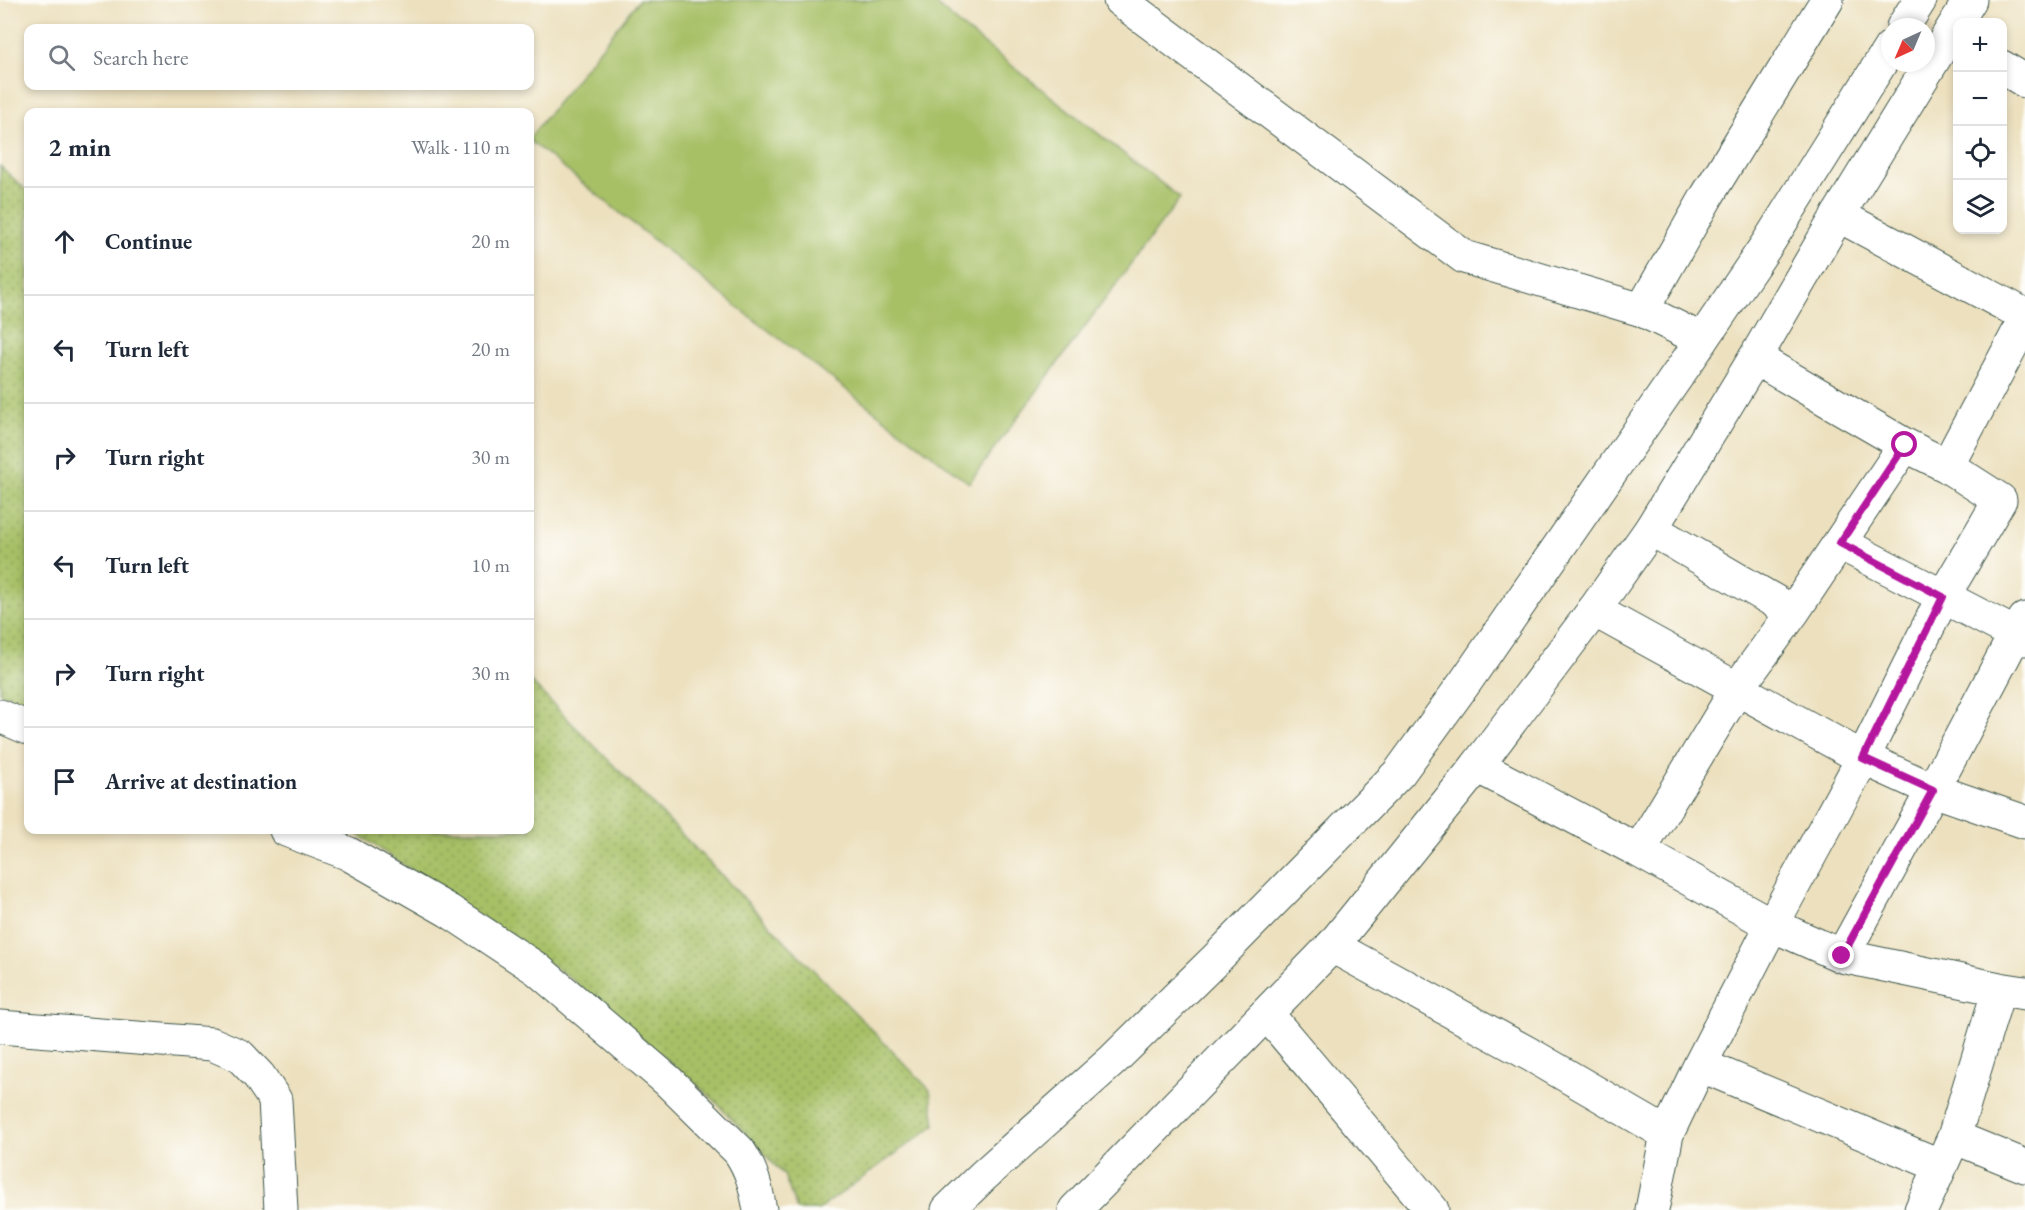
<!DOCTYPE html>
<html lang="en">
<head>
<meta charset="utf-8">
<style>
  body { margin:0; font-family:"EB Garamond",serif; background:#f2f2f3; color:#1f2937 }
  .controls { position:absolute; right:18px; top:18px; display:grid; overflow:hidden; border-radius:12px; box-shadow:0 3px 9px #0003 }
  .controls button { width:54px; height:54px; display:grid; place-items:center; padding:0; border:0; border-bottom:2px solid #e0e1e3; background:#fff; color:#1f2937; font:30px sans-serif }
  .compass { position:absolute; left:1881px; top:18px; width:54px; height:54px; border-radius:50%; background:#fff; box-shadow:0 3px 9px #0003; rotate:224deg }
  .stop { position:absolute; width:18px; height:18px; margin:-14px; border:4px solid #b5179e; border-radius:50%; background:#fff }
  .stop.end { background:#b5179e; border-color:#fff; box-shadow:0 2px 6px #0008 }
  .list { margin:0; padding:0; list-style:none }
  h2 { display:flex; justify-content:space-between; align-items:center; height:78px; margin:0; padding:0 24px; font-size:26px }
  h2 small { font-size:20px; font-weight:400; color:#747a83 }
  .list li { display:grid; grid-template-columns:39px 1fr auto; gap:18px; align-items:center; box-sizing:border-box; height:108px; padding:0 24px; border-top:2px solid #e0e1e3 }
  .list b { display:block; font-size:22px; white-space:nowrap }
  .list em { font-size:20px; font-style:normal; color:#747a83 }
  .icon { flex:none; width:33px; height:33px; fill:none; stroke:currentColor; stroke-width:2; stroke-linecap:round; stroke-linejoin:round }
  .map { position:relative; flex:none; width:2025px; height:1210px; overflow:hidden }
  .search { position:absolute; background:#fff; box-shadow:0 3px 9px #0003; left:24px; top:24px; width:510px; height:66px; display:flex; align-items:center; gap:15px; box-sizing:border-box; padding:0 21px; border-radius:12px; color:#747a83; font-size:22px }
  .panel { position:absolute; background:#fff; box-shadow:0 3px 9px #0003; left:24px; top:108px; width:510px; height:726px; border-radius:12px }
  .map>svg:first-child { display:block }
  .grass { fill:url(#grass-dots); stroke:#637e4d; stroke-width:1.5 }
  .pitch { fill:#a7c066; stroke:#637e4d; stroke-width:1.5 }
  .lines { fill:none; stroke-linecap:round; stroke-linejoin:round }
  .minor-casing { stroke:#3e5549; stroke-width:35 }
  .major-casing { stroke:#3e5549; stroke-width:35 }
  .minor { stroke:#fff; stroke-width:33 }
  .major { stroke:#fff; stroke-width:33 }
  .route { stroke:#b5179e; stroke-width:8 }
</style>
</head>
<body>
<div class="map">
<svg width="2025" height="1210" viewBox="0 0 2025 1210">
  <defs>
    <pattern id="grass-dots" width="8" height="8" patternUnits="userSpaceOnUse" patternTransform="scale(1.5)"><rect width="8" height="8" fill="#a7c066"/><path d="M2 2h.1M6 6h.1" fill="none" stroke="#879d55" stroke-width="1.8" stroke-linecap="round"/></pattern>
  </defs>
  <rect width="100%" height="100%" fill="#fdfcf7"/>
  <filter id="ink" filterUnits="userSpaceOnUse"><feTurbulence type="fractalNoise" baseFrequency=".0167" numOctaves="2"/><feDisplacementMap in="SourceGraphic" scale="12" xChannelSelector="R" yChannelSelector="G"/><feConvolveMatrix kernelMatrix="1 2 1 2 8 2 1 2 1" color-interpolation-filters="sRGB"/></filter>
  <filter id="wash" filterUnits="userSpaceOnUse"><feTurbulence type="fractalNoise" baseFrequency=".008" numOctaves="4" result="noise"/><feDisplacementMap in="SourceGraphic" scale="24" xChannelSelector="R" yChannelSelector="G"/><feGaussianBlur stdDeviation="1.35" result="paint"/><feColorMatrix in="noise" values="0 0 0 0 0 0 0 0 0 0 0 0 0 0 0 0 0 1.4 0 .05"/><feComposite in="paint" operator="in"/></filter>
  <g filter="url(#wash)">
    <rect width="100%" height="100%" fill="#ece0be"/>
    <path class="grass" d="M0,166L28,192V704L0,693Z
      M530,681L661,813L930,1090L935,1125L818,1210H797L784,1175L711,1097L569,977L352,830H530Z"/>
    <path class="pitch" d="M639,0H931L959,24L1180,198L969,483L735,305L530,141V137Z"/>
  </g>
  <g filter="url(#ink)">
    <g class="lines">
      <defs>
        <path id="minor" d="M1120,0L1464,257L1642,310L1702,340
          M2002,67L2025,81
          M1838,215L2025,315
          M1642,310L1707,196L1827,0
          M1947,466L2025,320
          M1651,529L1793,612
          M1840,543L2025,639
          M1594,610L1863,758L1933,790L2025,822
          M0,716L28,728
          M1477,766L1639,851L1772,925L1842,956L1999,989L2025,993
          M286,830L347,853L449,911L537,969L668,1081L739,1151C752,1170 756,1188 760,1210
          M1639,851L1737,689L1793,612L1905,445
          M1332,946L1533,1056L1667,1134
          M1842,956L1933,790L2016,633L2025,619
          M1267,1014L1432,1210
          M0,1027L212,1044L240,1056L259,1076L275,1100L281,1210
          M1700,1065L1941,1166
          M1954,1137L2025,1166
          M1652,1210L1667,1134L1700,1065L1772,925L1863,758L1943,597L2000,500L1947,466L1905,445L1755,358
          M1921,1210L1954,1137L1999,989"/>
        <path id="major" d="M1903,27L1920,0
          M948,1210L983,1176L1113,1060L1217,958L1399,773L1466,681L1702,340L1768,243L1890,48
          M1075,1210L1332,946L1477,766L1594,610L1651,529L1755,358L1838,215L1970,0"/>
      </defs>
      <use href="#minor" class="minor-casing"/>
      <use href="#major" class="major-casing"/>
      <use href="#minor" class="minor"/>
      <use href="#major" class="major"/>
    </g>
  </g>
  <g class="lines" filter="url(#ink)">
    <path class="route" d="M1842,956L1933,790L1863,758L1943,597L1840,543L1905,445"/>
  </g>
</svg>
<div class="controls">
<button>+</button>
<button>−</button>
<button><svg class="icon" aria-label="locate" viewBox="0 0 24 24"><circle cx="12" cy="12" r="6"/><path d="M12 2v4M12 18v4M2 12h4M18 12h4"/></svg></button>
<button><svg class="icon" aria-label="layers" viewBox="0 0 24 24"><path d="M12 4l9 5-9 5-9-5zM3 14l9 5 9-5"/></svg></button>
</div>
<svg class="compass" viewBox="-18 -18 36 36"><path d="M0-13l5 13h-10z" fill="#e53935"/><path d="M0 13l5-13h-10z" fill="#747a83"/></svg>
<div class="stop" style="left:1905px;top:445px"></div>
<div class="stop end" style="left:1842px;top:956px"></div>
<div class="search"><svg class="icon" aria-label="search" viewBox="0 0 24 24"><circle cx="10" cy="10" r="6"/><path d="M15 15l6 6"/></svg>Search here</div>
<section class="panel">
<h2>2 min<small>Walk · 110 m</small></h2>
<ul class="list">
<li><svg class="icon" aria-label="ahead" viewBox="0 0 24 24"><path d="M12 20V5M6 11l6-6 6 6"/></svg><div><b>Continue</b></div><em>20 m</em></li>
<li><svg class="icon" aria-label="left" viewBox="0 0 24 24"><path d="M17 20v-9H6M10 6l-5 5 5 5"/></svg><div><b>Turn left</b></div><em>20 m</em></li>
<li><svg class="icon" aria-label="right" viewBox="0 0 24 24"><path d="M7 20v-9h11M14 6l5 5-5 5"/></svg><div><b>Turn right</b></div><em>30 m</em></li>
<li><svg class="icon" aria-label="left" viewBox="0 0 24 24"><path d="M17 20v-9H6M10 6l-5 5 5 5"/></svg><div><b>Turn left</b></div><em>10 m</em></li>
<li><svg class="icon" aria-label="right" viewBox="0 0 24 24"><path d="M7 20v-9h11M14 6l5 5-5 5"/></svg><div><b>Turn right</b></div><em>30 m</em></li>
<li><svg class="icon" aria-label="arrive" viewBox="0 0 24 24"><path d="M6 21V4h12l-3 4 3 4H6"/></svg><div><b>Arrive at destination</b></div></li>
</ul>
</section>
</div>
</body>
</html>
